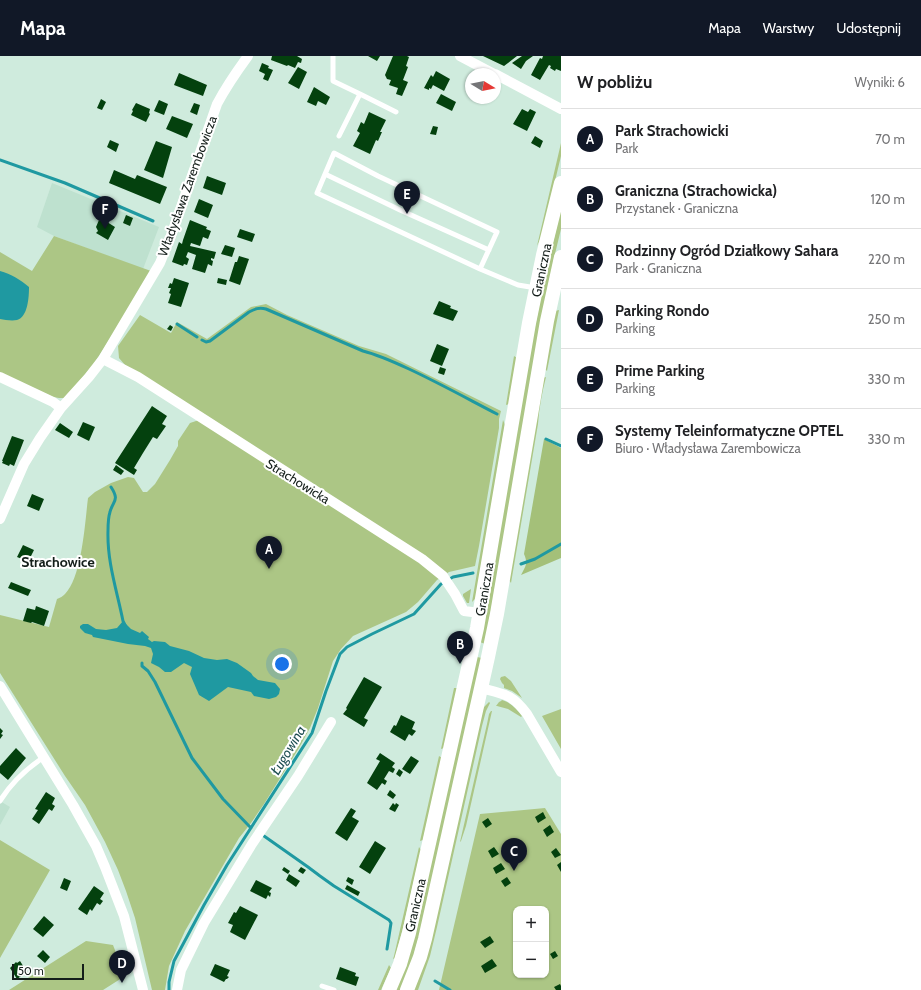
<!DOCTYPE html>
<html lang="pl">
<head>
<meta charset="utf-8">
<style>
  body { margin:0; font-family:Cabin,sans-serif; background:#f6f6f6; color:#202124 }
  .controls { position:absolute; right:12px; bottom:12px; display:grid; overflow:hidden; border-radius:8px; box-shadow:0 1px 3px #0004 }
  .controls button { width:36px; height:36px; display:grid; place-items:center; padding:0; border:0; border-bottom:1px solid #e0e0e0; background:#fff; color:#202124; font:20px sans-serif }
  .compass { position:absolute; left:465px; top:12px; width:36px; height:36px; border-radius:50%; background:#fff; box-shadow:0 1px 3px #0004; rotate:100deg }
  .scale { position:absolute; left:12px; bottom:10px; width:72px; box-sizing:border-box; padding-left:4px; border:2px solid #141e1a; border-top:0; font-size:11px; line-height:14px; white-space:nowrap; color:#141e1a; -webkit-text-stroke:3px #fff; paint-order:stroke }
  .you { position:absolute; left:282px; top:608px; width:14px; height:14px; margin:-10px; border:3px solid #fff; border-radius:50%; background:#1a73e8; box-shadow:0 0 0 6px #1a73e833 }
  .badge { display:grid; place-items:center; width:26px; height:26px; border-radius:50%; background:#111827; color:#fff; font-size:13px; font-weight:700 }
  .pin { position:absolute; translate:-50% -33px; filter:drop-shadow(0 1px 2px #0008) }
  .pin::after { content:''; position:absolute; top:21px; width:14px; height:12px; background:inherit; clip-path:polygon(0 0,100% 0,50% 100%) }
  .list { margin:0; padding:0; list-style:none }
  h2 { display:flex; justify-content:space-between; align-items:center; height:52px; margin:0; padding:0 16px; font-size:17px }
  h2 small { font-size:13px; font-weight:400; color:#757577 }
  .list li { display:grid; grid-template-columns:26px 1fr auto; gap:12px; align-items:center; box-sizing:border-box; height:60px; padding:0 16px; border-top:1px solid #e0e0e0 }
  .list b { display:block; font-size:15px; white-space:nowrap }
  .list p { margin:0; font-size:13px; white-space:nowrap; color:#757577 }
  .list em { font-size:13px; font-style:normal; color:#757577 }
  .map { position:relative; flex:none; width:561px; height:934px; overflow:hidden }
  header { display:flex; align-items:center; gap:24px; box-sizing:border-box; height:56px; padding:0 20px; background:#111827; color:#fff }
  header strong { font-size:19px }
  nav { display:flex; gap:22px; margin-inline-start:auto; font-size:14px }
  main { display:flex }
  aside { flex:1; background:#fff }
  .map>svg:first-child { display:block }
  .built { fill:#bee1cf }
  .green { fill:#acc685; fill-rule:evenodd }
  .forest { fill:#a4c079 }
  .water { fill:#1f99a1 }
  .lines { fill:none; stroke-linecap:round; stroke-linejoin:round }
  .stream { stroke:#1f99a1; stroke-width:3 }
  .building { fill:#04410e }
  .lane { stroke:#fff; stroke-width:5 }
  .street { stroke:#fff; stroke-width:10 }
  .secondary { stroke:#fff; stroke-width:14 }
  .labels { text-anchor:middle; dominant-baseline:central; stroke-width:4; stroke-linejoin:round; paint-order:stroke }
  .street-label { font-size:13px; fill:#141e1a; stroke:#fff }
  .neighbourhood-label { font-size:14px; font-weight:bold; fill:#141e1a; stroke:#fff }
  .water-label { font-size:14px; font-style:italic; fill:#205053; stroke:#fff }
</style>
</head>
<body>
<header>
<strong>Mapa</strong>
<nav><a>Mapa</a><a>Warstwy</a><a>Udostępnij</a></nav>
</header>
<main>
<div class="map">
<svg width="561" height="934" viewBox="0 0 561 934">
  <rect width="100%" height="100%" fill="#cfebdd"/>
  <path class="built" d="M52,127L159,171L143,213L54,180L37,171Z
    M0,745L10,751L0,769Z"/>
  <path class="green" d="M561,87V100L542,179L537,190Z
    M561,152V173L554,202L485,588L480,586L529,301L543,230Z
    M54,180L151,215L115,275L93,309L65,342H59L53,341L0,317V196L32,215Z
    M266,248L287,259L359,290L386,298L501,355L499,363V372L479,490L475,510L449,516L437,524L418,546L406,556L353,580L341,593L333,605L318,652L310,672L299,692L264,748L251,767L239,782L185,875L169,910L165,934H152L135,862L126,835L118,814L105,786L85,749L65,720L0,617V559L49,571L57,543C60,542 63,540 65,538C82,521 85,466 88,442L95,436L111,427L128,421L134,422L143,436H147L155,428L170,404L178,390V385L190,367L199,364L125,309L119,302L118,290L140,259L171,277L177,266L207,283L251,251Z
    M559,254L547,315L544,312L555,255Z
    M514,300L517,302L509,348L506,349Z
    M546,321C542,337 539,352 538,368L511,527L509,524L543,322Z
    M503,364L505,369L476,542L472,546Z
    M471,533L469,547H467L463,540V538Z
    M477,601L482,602L420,877L412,905L400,934H394Z
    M505,620L511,625L522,642L512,635L504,632V629L502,627L500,623L501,621Z
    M454,632H458L444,692L441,693Z
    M502,644C510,646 517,653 522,660L521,661L508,653L497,650H496L499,646L501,645Z
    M489,646L490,647L486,655L482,670L437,871L430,900L418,934H414L482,655L484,651Z
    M561,653V693L542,660Z
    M491,655H492L466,770L461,785L460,786L487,668L489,658Z
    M439,700L442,702L423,784L420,785Z
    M545,752L561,778V934H439L480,758ZM516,853H546V919H516Z
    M0,784L50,814L0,902Z
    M419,791L421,794L403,872L395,902L393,903L394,900Z
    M86,885L113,889L125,920L103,934H9Z
    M389,909L391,912L381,934H378Z"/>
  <path class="forest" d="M544,383L561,392V502L521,519C526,510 528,507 524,498Z"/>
  <path class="water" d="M0,215C11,218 21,224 29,231C29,241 28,261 17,264C12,265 5,264 0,263Z
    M123,565L131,573L140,577L142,575L149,581L148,583L152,586L154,585L165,586L170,590L189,595L204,602L217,604L227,603L237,607L251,617L253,620L258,624L275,627L280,633L279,638L276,641L269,643L254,640L251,636L228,631L209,645L199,639L190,618L192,611L184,607L171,616H165L159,611L151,607L153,598L151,592L145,590L128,588L93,581L92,579L85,577L80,572V570L83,568H88L96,573L106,574L117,572Z"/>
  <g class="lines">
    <path class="stream" d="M0,104L65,127L153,165
      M177,268L197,281
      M202,284L206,286L210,285L249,256C255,253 259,251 266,253L363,295C379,299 394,306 409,313C439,327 468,343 497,358
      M546,383L561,390
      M111,431C120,445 113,444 110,456C108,462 108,469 108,475C107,506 117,535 123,565L125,569
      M521,508L535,503L561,488
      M142,607V610L148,615L155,626L192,702L223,743L251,772
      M264,780L308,811L320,820L334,830L389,864L391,867L387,893
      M435,925L450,934
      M169,934V926L174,905L204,849L227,809L312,677L326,635L340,598L347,591L372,578L414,558L441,528L453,521L473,517"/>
  </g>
  <path class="building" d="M272,0H297L302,3L301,7L298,6L295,12L288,9L287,10L271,4Z
    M368,0H380L377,5Z
    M393,0H407L409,1L406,10L408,11L403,24L408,26L402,40L396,38L398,32L389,29L391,24L387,23L385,19Z
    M483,0H517L504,10Z
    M522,0H533L526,5L521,13L512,7Z
    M543,0H561V15L556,13L555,15L550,12L551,10L549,9L540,24L531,19L540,2L542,3Z
    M262,7L269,10L268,12L273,14L268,25L263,23L265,18L259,15Z
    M298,11L307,16L299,33L288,27Z
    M436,15L450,23L444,35L433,29L431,33L429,32V34L424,32L431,19L433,21Z
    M179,17L207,29L203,40L174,29Z
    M314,31L330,41L326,49L318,45L316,50L307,46Z
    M441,38L456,46L452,55L436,47Z
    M101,43L106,46L102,54L97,52Z
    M159,44L168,48L164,59L154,55Z
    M136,47L150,53L149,57L150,58L146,66L131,59L133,55L132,54Z
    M194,47L200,49L197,59L190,56Z
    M522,53L528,56L530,53L536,56L527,75L513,68Z
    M369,56L386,64L380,76H382L378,85L376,84L370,98L353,90L360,77L357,75L361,66L364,68Z
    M172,60L193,68L187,82L166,73Z
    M433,70L438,71L436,79L430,78Z
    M535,80L543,85L540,92L531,87Z
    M110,84L119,88L116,96L107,91Z
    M156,85L172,91L163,122L144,114Z
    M114,114L135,123L137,119L167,131L160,148L109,127Z
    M207,120L226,127L222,139L203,132Z
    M199,143L213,149L208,162L194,156Z
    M126,159L133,162L130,170L123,167Z
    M99,164L106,168L107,166L115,171L108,184L96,177L98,175L96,171Z
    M190,164L207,171L206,173L211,175L208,183L203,181L200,190L191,187L190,190L216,196L214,203L211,202V204L213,205L212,210L208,208L205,217L192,213L196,199L188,196L186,201L189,203L187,209L184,208L183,210L172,206L179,186L182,188L183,184Z
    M240,173L255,178L252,186L237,181Z
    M225,189L235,192L232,201L221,198Z
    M239,200L249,203L240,229L229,225L235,206H237Z
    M174,222L189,227L181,251L168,247L171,238L169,237L171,232H168L170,227L172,228Z
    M218,222L227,224L226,229L217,227Z
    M439,245L451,250L450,252L458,255L453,265L433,258Z
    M170,269L173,271L171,275L167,273Z
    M437,288L449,293L442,310L430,305Z
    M440,311L446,313L444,319L438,317Z
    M152,350L167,360L162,368L166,370L157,383L153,381L143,397L134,412L137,414L134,419L115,407Z
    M83,366L95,371L89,385L77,379Z
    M60,367L73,376L69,382L55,374Z
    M12,380L24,384L14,410L10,408L9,410L2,407L3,405H2Z
    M116,409L124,415L121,419L113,414Z
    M32,438L44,443L39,455L27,450Z
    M23,489L34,494L31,500H30L27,505L17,501Z
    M11,526L31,534L28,540L8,532Z
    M36,550L49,555L44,570L32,566L31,567L23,565L27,552L35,554Z
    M364,621L382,631L364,662L368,664L364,671L343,658L347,653L346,652Z
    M401,659L415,666L412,673L416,675L412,680L409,678L405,685L390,676L394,669L396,670Z
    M0,672L3,675L1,678L3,679L0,683Z
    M16,692L26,702L8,724L0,717V710Z
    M380,697L395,707L392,711L395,713L393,717L389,715L384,723L387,725L385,729L382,727L377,734L367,727L380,705L376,703Z
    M411,700L419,705L410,718L402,713Z
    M399,713L403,716L400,721L396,718Z
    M390,734L396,739L393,743L387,739Z
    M46,736L55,742L52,748L55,750L52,755L49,753L39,768L32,763L38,754L35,753Z
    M393,747L395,749L396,747L399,749L395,756L389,753Z
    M351,752L356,755L352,761L359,765L347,785L335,777Z
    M543,756L546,762L538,767L535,761Z
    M488,762L492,768L486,772L482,766Z
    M550,769L554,776L547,781L543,774Z
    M375,785L386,792L370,818L359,811Z
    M494,791L499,798L492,802L488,795Z
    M556,792L561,799L555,802L551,796Z
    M561,806V816L557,809Z
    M501,807L505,813L496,818L493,812Z
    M284,811L290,815L288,818L282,814Z
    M301,811L306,814L303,818L298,815Z
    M289,818L300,825L296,831L286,824Z
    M348,821L354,824L352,829L346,825Z
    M507,821L511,827L505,831L501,825Z
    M64,822L71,825L67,835L60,832Z
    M256,824L272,832L269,836L271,837L270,841L268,839L266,843L250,835Z
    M347,829L360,836L358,840L345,833Z
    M94,830L104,837L100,843L103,845L100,849L97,847L92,855L90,853L87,859L78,853Z
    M240,850L258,859L245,884L230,876L233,869L228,867L234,856L236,857Z
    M44,860L54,869L43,881L33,873Z
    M490,880L494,886L485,892L480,886Z
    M43,894L50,901L45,907L37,900Z
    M555,895L558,900L553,903L550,898Z
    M492,903L497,910L485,917L481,910Z
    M20,905L27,916L17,923L10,912L16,906L17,907Z
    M215,908L230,914L227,920L229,921L227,923H226L224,926L210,919Z
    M340,911L356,917L355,920L359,921L356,930L336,923Z
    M560,928L561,930V934H556L554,931Z"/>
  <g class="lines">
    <path class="lane" d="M333,0V25L360,38L339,80
      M360,38L396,56
      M325,118L400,154L489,194
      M480,213L317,137L334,97L378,120L497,176L480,213L518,229L536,232
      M0,745C11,727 26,713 44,701
      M322,930L334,934"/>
    <path class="street" d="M460,0L494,18
      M495,18L561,53
      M103,303L138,321L422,503L443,520L455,538L464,555L480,557
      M0,321L53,346L61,352
      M0,463L24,408L40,382L61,352L89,321L103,303L160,207L172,177L217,48C226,31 237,15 248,0
      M0,630L73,749L96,790L105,811L124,860L143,934
      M481,632C504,638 512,638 527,658L561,716
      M177,934L181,914L204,867L252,788L298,720L331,666"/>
    <path class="secondary" d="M389,934L400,908L409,877L477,572L529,267L543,199L561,127
      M407,934L420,901L425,883L488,601L497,558L547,265L561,201"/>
  </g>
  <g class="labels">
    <g class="street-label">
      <text transform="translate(187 130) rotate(-70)">Władysława Zarembowicza</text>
      <text transform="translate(541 214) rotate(-78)">Graniczna</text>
      <text transform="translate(298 425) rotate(32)">Strachowicka</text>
      <text transform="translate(484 533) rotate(-80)">Graniczna</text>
      <text transform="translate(415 849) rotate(-77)">Graniczna</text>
    </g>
    <g class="neighbourhood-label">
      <text x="58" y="506">Strachowice</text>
    </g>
    <g class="water-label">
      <text transform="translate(288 694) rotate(-59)">Ługowina</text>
    </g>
  </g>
</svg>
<div class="controls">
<button>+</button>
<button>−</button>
</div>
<svg class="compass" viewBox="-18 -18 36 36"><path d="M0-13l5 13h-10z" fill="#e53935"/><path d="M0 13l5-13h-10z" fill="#757577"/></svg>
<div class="scale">50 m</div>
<div class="you"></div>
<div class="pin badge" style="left:269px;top:513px">A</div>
<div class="pin badge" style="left:460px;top:608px">B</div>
<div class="pin badge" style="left:514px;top:815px">C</div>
<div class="pin badge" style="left:122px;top:927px">D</div>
<div class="pin badge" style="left:407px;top:158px">E</div>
<div class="pin badge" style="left:105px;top:173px">F</div>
</div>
<aside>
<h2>W pobliżu<small>Wyniki: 6</small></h2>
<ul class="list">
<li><span class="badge">A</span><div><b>Park Strachowicki</b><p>Park</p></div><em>70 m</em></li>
<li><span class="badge">B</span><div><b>Graniczna (Strachowicka)</b><p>Przystanek · Graniczna</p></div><em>120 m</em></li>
<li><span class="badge">C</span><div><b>Rodzinny Ogród Działkowy Sahara</b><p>Park · Graniczna</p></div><em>220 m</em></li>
<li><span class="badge">D</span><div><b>Parking Rondo</b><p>Parking</p></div><em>250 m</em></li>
<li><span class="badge">E</span><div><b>Prime Parking</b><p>Parking</p></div><em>330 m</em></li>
<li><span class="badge">F</span><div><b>Systemy Teleinformatyczne OPTEL</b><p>Biuro · Władysława Zarembowicza</p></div><em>330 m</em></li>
</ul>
</aside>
</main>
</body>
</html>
